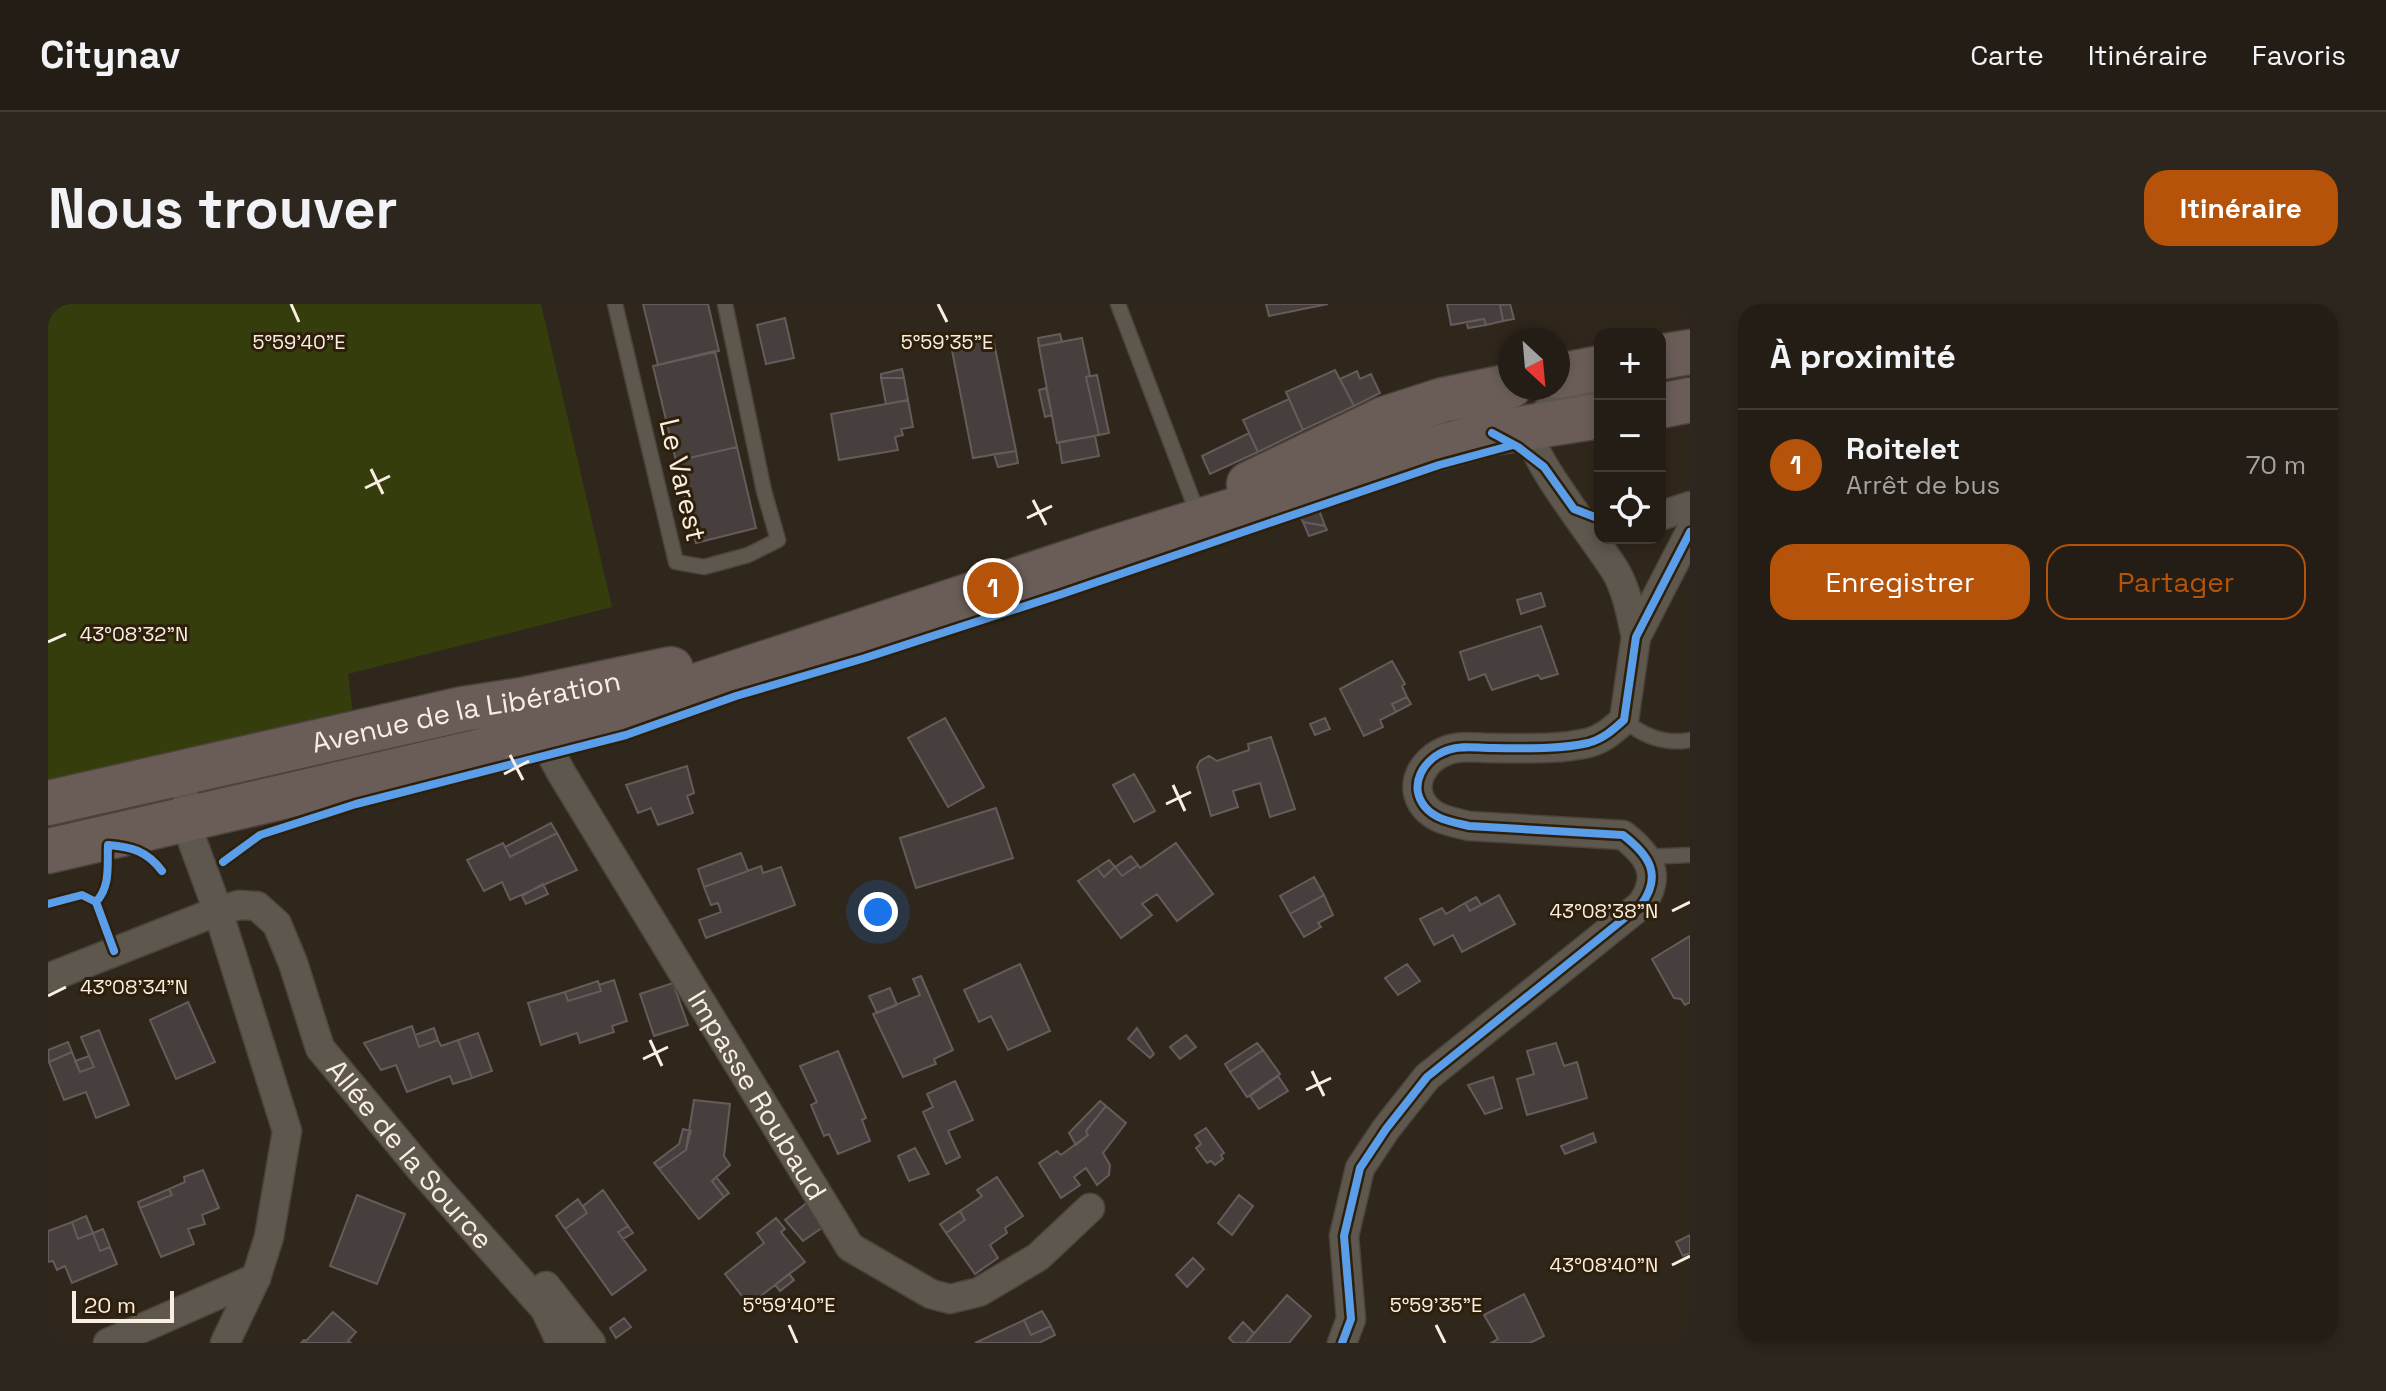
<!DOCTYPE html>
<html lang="fr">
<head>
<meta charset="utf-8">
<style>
  body { margin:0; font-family:"Space Grotesk",sans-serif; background:#2c261e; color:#f1f3f6 }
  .controls { position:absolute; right:24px; top:24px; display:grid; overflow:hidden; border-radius:16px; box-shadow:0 4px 12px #0003 }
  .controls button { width:72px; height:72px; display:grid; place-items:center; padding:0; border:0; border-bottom:2px solid #413b34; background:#241d15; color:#f1f3f6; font:40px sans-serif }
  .compass { position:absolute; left:1450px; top:24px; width:72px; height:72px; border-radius:50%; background:#241d15; box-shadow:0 4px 12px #0003; rotate:154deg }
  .scale { position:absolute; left:24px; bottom:20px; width:102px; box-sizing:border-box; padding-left:8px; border:4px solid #f9eee1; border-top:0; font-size:22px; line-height:28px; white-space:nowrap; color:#f9eee1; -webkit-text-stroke:6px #2e1f0a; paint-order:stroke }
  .you { position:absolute; left:830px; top:608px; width:28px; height:28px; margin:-20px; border:6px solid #fff; border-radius:50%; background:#1a73e8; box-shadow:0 0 0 12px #1a73e833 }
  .badge { display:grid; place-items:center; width:52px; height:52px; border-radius:50%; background:#b45309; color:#fff; font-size:26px; font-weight:700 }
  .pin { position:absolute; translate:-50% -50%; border:4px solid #fff; box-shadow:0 2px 8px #0006 }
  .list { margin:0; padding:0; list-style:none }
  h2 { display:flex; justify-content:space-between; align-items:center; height:104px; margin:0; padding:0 32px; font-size:34px }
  h2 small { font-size:26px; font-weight:400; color:#a3a2a0 }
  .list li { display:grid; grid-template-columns:52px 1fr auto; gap:24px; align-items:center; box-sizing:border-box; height:112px; padding:0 32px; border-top:2px solid #413b34 }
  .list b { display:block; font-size:30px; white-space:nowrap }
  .list p { margin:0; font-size:26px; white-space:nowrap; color:#a3a2a0 }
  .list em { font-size:26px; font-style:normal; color:#a3a2a0 }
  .actions { display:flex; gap:16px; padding:24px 32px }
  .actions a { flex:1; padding:18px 0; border:2px solid #b45309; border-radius:24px; text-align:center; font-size:28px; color:#b45309 }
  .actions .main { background:#b45309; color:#fff }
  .icon { flex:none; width:44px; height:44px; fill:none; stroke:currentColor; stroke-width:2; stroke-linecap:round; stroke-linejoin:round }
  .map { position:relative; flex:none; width:1642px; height:1039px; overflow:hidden; border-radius:24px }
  header { display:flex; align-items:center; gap:48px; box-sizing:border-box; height:112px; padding:0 40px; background:#241d15; border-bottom:2px solid #413b34 }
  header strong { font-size:38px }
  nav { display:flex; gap:44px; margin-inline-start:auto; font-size:28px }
  .intro { display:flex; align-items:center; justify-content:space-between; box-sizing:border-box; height:192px; padding:0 48px }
  h1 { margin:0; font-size:56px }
  .button { padding:20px 36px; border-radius:24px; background:#b45309; color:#fff; font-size:28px; font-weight:700 }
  main { display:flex; gap:48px; padding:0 48px }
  aside { flex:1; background:#241d15; border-radius:24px; box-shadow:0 4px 12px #0003 }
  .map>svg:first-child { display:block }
  .green { fill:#353d0d }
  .building { fill:#473f3d; stroke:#645b5a; stroke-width:2 }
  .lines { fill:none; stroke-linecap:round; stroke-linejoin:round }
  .lane-casing { stroke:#4c443b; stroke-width:17 }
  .street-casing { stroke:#4c443b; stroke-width:31 }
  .primary-casing { stroke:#4c443b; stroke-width:47 }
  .lane { stroke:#5d574e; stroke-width:14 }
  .street { stroke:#5d574e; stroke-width:28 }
  .primary { stroke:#6a5d58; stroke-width:44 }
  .cycleway-casing { stroke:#2e1f0a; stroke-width:13 }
  .cycleway { stroke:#5a9eea; stroke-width:8 }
  .ticks { fill:none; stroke:#f9eee1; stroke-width:3 }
  .labels { text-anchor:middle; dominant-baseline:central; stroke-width:6; stroke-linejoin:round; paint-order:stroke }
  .street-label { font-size:28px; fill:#f9eee1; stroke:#2e1f0a }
  .ticks-label { font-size:20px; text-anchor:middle; fill:#f9eee1; stroke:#2e1f0a; stroke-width:6; stroke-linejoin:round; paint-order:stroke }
</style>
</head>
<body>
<header>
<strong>Citynav</strong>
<nav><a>Carte</a><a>Itinéraire</a><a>Favoris</a></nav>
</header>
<div class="intro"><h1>Nous trouver</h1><a class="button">Itinéraire</a></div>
<main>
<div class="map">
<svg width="1642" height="1039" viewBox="0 0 1642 1039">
  <rect width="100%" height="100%" fill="#30271c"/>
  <path class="green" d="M0,0H493L564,303L300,370L305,409L0,477Z"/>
  <path class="building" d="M595,0H660L671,47L610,61Z
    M1218,0H1280L1221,12Z
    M1399,0H1452L1455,17L1438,21L1436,15L1403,21Z
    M1462,0L1466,15L1455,17L1452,1Z
    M737,14L746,54L718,60L709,21Z
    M1436,15L1438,21L1420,24L1418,18Z
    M944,29L968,147L925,154L902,36Z
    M1012,30L1014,38L991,42L990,34Z
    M1034,34L1042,72L1038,73L1051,131L1009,139L991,42Z
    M667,47L689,143L628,157L605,62Z
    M854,65L856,74H833V70Z
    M1287,66L1306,102L1255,126L1238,88Z
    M1309,67L1312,75L1323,70L1332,89L1306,102L1292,75Z
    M1049,71L1061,129L1051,131L1038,73Z
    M833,74H856L860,96L838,100Z
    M998,84L1004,111L997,113L991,86Z
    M1241,95L1255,126L1210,148L1195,116Z
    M860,96L865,123L853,125L855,131L847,133L850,146L791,156L783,110Z
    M1201,129L1210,148L1162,170L1154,152Z
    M1047,132L1051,152L1014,159L1011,138Z
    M689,143L708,224L648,239L628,157Z
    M968,147L970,159L950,163L946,150Z
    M1271,206L1277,222L1255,218L1252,212Z
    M1255,218L1277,222L1279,226L1261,232Z
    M1493,289L1497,302L1473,310L1469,296Z
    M1493,322L1510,370L1493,375L1490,371L1444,386L1437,370L1421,376L1412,348Z
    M1344,357L1357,380L1354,382L1359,393L1344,400L1348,408L1332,416L1335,423L1316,432L1292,385Z
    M1359,393L1363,400L1348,408L1344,400Z
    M897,414L936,483L900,503L860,434Z
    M1277,414L1282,425L1267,431L1262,420Z
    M1223,433L1247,505L1222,513L1212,479L1185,487L1190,503L1163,512L1149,463L1152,457L1161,452L1169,457L1201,446L1200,440Z
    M639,462L646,489L639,492L645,509L610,521L603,504L590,509L578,481Z
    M1086,470L1107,507L1086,518L1065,481Z
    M948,504L965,554L868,584L852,534Z
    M503,519L509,529L462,553L457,543Z
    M509,529L529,566L462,596L454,578L436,587L419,556L455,539L462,553Z
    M1128,539L1165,590L1129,617L1109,590L1094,600L1104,611L1073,634L1030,577L1049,564L1056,573L1067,563L1074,572L1090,561L1092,564Z
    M693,549L700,567L656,583L650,565Z
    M1083,552L1090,561L1074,572L1067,563Z
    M1061,556L1067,563L1056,573L1049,564Z
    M713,562L715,569L733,563L747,601L658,634L651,616L673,608L670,599L663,601L656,583Z
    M1266,573L1276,591L1242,610L1232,592Z
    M495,580L500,590L478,600L474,592Z
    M1276,591L1285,611L1270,619L1273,623L1256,633L1242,610Z
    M1451,591L1467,620L1414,648L1405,631L1386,641L1372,615L1394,604L1398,610L1417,599L1422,607Z
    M1428,593L1433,601L1422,607L1417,599Z
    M1642,632V698L1637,701L1633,695L1626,694L1604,655Z
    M972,660L1002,727L960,746L943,712L931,718L916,686Z
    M1359,660L1372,677L1350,691L1337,674Z
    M873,672L905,746L886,755L888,760L855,773L825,710L872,691L865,675Z
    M566,676L579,717L564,722L566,728L532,739L529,729L493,741L480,699L517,688L520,697L553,687L551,681Z
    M550,677L553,687L520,697L517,688Z
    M625,679L640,721L606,732L592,690Z
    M842,684L849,701L829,709L821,692Z
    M140,698L167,758L128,775L102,716Z
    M364,722L371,743L390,736L393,742L410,736L424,774L405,780L402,772L359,788L348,761L333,766L316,739Z
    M386,724L390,736L371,743L367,731Z
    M1089,724L1106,750L1102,754L1080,735Z
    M51,726L81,801L48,814L38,788L16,796L1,758L24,748L32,768L46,763L33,733Z
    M430,729L444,767L424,774L410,736Z
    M1138,731L1148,743L1132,755L1122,743Z
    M20,738L24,748L1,758L0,746Z
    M1209,739L1215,746L1182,768L1177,760Z
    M1508,739L1516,762L1529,758L1539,794L1479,811L1469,775L1486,770L1479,747Z
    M1215,746L1232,770L1199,793L1182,768Z
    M790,747L818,814L814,816L822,837L790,850L781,830L776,832L763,801L769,798L752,762Z
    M41,752L46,763L32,768L27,757Z
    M1230,772L1240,787L1211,805L1202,792Z
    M1445,773L1454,804L1437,810L1420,781Z
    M907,777L925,816L900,827L912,853L898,860L875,808L885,803L879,790Z
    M646,796L682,800L676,852L682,861L664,877L676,893L651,915L611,865L638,846Z
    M1052,797L1058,802L1038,827L1040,831L1028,841L1021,829Z
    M1058,802L1078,819L1055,849L1062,861L1061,871L1049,881L1038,864L1026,873L1032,881L1013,894L991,859L1009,847L1013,851L1040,831L1038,827Z
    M1158,824L1176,849L1173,851L1175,855L1167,861L1163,857L1159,859L1148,844L1153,840L1147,831Z
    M635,825L643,827L638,846L611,865L606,859L631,840Z
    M1545,829L1548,838L1517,850L1513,842Z
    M867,844L881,870L861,877L850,852Z
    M155,866L171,904L154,911L157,920L140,925L146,940L113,953L92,904L124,891L121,885L137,878L136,873Z
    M668,873L681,889L676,893L664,877Z
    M949,873L975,912L957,924L959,929L942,941L950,954L927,970L898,929L917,916L912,907L934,892L929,886Z
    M121,885L124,891L92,904L90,898Z
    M555,886L580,922L570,928L598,966L564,991L517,925L539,909L535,902Z
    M309,891L357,910L329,980L282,962Z
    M1191,891L1205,902L1184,931L1170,919Z
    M765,894L781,919L755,937L737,916Z
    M530,895L539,909L517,925L508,912Z
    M912,907L917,916L898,929L892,920Z
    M38,912L45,929L30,935L24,918Z
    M728,914L737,925L733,928L757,958L701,1001L677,970L716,939L709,929Z
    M24,918L30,935L45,929L52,947L62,943L69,960L24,979L17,962L9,966L5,957L0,958V927Z
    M580,922L585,929L575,935L570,928Z
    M55,925L62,943L52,947L45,929Z
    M1642,931V949L1635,952L1628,938Z
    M1145,954L1156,965L1139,983L1128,971Z
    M741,970L746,976L732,987L727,981Z
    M1476,990L1496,1032L1482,1039H1443L1450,1035L1436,1011Z
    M1239,991L1263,1012L1241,1039H1198Z
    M994,1007L1003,1022L983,1031L976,1016Z
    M285,1008L308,1028L300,1037L303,1039H253L256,1036L258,1037Z
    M576,1014L583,1023L568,1034L562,1024Z
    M976,1016L983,1031L1003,1022L1007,1031L991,1039H927Z
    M1195,1018L1206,1029L1198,1039H1186L1181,1034Z"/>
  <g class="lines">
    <defs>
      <path id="lane" d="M567,0L628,258L656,263L700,251L730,236L716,187L677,0
        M1070,0L1148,205
        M1576,416C1595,432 1616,441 1642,436
        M1597,553L1642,551"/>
      <g id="street">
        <path d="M1548,76C1522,87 1487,105 1486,138C1486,158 1554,244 1568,268C1579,287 1583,311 1588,333"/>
        <path d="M1612,212L1642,202"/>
        <path id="s1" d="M486,419L514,470L802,943L883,990L902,995L931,988L990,953L1042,904"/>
        <path d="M139,498L141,528L170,607L239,827L221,933L208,974L177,1039"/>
        <path id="s2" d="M0,674L170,607L191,601L209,602L229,620L245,659L272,744L376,869L497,1005L513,1039"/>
        <path d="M498,982L543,1039"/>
        <path d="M60,1039L208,974"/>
        <path d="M1294,1039L1303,1015L1296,932L1312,864L1338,825L1379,773L1593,601C1615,571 1601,551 1575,531L1421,522C1405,518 1388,516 1377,503C1359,481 1376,454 1400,446C1413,441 1429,444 1443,444C1475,444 1508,446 1540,439C1555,435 1565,426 1576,416L1588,333L1642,228"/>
      </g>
      <g id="primary">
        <path d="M1612,53L1642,48"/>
        <path d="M1510,72L1552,64"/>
        <path d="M1612,102L1642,96"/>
        <path d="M1201,180L1336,115L1395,96L1462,82"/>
        <path id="s3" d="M0,499L415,405L474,396L623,365"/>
        <path d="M0,547L494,433L1065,244L1364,151L1444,129L1552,112"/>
      </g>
    </defs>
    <use href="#lane" class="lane-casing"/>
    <use href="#street" class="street-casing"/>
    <use href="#primary" class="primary-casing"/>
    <use href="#lane" class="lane"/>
    <use href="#street" class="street"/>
    <use href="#primary" class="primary"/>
    <defs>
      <path id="cycleway" d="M1444,129L1470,143L1496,163L1526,205L1552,215
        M175,558L212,531L308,500L578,431L688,392L817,354L1011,291L1391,161L1465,141
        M48,598C63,582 59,561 60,541C84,543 99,547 114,567
        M0,600L34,591L48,598L66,647
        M1294,1039L1303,1015L1296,932L1312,864L1338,825L1379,773L1593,601C1615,571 1601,551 1575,531L1421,522C1405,518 1388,516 1377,503C1359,481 1376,454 1400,446C1413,441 1429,444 1443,444C1475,444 1508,446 1540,439C1555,435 1565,426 1576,416L1588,333L1642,228"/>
    </defs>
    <use href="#cycleway" class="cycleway-casing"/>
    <use href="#cycleway" class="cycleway"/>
  </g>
  <path class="ticks" d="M243,0L251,18M890,0L899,18M323,165L335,190M317,184L342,172M985,196L998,221M979,214L1004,202M0,338L18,330M462,451L475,476M456,470L481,457M1125,481L1137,507M1118,500L1143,488M1624,607L1642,598M0,692L18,683M602,736L614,762M595,755L620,743M1264,767L1276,792M1258,786L1283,774M1624,961L1642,952M741,1021L749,1039M1388,1021L1397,1039"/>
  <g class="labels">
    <g class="street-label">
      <text transform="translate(635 176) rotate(77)">Le Varest</text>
      <text stroke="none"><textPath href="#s3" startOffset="428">Avenue de la Libération</textPath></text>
      <text stroke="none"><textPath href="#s1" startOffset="434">Impasse Roubaud</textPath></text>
      <text stroke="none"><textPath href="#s2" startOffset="520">Allée de la Source</textPath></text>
    </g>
  </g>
  <g class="ticks-label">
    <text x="251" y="45">5°59'40"E</text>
    <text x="899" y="45">5°59'35"E</text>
    <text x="86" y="337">43°08'32"N</text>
    <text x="1556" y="614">43°08'38"N</text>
    <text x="86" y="690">43°08'34"N</text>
    <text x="1556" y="968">43°08'40"N</text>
    <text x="741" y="1008">5°59'40"E</text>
    <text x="1388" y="1008">5°59'35"E</text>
  </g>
</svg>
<div class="controls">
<button>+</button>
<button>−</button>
<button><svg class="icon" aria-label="locate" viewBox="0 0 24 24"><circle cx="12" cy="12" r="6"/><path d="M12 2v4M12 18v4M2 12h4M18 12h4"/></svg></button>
</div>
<svg class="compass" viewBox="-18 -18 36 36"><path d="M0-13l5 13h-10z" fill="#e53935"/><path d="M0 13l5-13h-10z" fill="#a3a2a0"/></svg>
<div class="scale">20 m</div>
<div class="you"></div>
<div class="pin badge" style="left:945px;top:284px">1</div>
</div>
<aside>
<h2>À proximité<small></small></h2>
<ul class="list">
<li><span class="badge">1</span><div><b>Roitelet</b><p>Arrêt de bus</p></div><em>70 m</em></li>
</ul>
<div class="actions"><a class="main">Enregistrer</a><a>Partager</a></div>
</aside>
</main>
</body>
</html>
